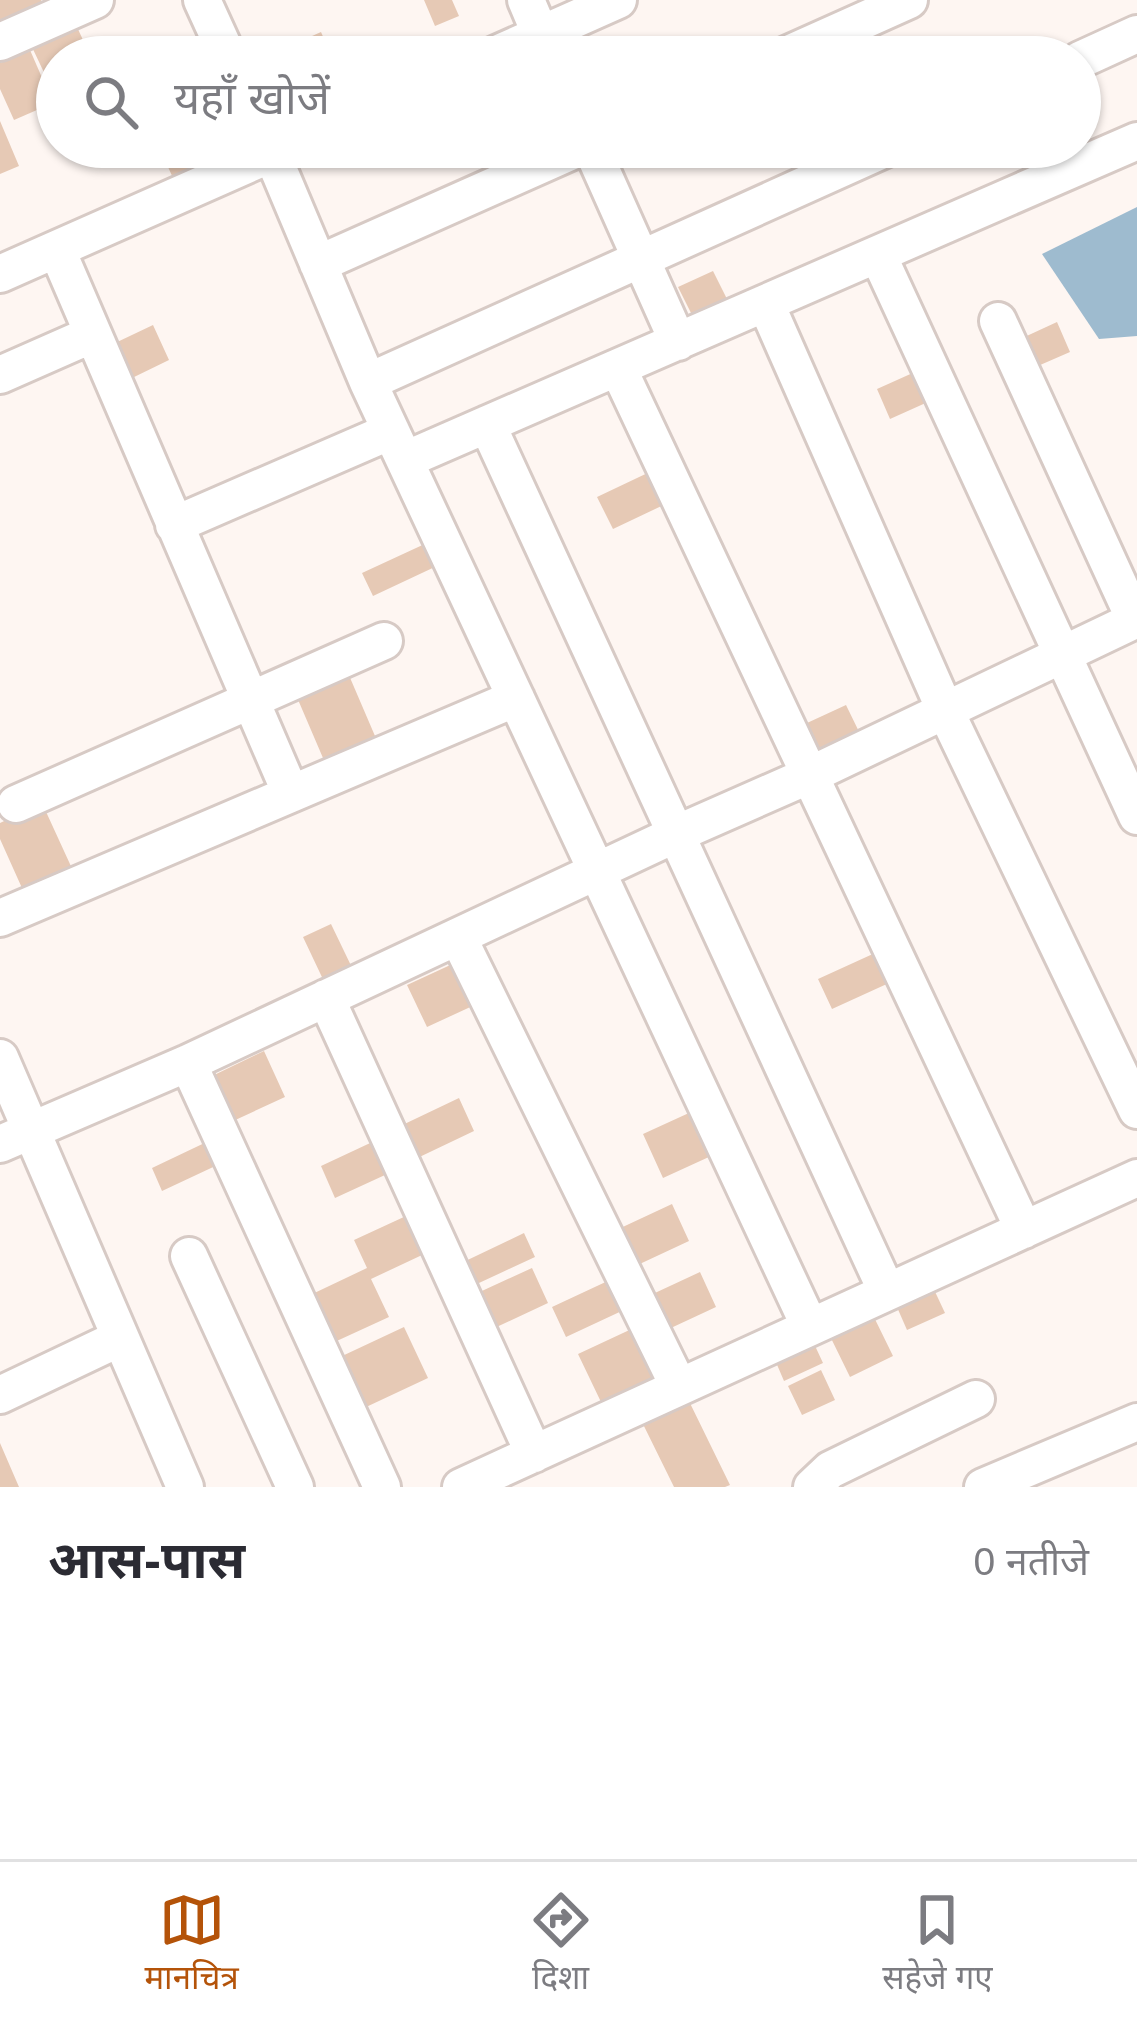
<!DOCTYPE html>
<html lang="hi">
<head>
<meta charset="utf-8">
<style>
  body { margin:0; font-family:Helvetica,"Noto Sans Devanagari",sans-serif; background:#f2f2f3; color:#2b2b33 }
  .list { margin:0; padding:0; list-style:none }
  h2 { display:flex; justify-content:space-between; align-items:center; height:156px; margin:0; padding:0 48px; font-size:51px }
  h2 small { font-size:39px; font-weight:400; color:#7c7c81 }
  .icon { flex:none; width:66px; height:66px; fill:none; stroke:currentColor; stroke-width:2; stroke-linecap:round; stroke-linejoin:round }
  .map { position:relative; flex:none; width:1137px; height:1487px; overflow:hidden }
  .search { position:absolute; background:#fff; box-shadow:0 3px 9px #0004; left:36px; right:36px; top:36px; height:132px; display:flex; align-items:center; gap:30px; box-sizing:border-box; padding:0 42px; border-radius:66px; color:#7c7c81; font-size:45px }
  .sheet { height:372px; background:#fff }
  nav { display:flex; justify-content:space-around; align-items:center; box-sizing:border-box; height:168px; border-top:3px solid #e1e1e2; background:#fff; font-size:33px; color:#7c7c81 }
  nav a { display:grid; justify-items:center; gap:6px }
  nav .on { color:#b45309 }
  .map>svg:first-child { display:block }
  .water { fill:#9ebbcf }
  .building { fill:#e6c9b5 }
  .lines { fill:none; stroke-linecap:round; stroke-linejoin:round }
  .minor-casing { stroke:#d7cac5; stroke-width:42 }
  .minor { stroke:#fff; stroke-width:36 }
</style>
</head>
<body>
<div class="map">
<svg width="1137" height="1487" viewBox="0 0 1137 1487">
  <rect width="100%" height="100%" fill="#fef6f2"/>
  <path class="water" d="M1137,207V336L1099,339L1042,254Z"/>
  <path class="building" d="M0,0H41L43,5L0,25Z
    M424,0H452L459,16L435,26Z
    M76,25L91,57H57V100L31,45Z
    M321,32L332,57H265Z
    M30,50L53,103L14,120L0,89V63Z
    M0,121L19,166L0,174Z
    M214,147H242L248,160L179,191L168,167Z
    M1033,147H1080L1041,167Z
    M713,271L732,309L697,325L678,287Z
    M1057,322L1070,352L1031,369L1018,340Z
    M153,325L169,360L130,379L113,344Z
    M926,367L939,397L890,419L877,389Z
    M656,469L672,501L613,529L597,497Z
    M429,542L439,565L373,596L362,573Z
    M348,673L378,743L326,765L296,695Z
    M846,705L865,744L825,762L807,723Z
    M42,803L75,875L26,897L0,839V823Z
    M331,924L357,978L329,992L303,937Z
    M875,953L889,983L832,1009L818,979Z
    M459,961L479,1003L427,1027L407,985Z
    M264,1051L285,1097L231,1122L210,1077Z
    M459,1098L474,1131L409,1162L394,1129Z
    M702,1107L722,1151L663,1178L643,1134Z
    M383,1137L398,1169L335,1198L321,1166Z
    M215,1138L226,1161L162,1191L152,1168Z
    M672,1204L689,1241L629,1269L612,1232Z
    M419,1210L437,1248L371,1279L389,1317L328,1345L306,1297L367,1268L354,1240Z
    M524,1233L535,1257L466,1289L455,1266Z
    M532,1268L548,1303L488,1331L471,1296Z
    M700,1272L716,1307L658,1334L642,1299Z
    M612,1279L626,1309L566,1337L552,1307Z
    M930,1281L945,1313L907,1330L893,1298Z
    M870,1309L893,1356L850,1377L827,1330Z
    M638,1326L660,1374L601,1402L578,1354Z
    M404,1327L428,1378L364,1408L340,1357Z
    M810,1335L823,1363L784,1381L772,1353Z
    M821,1370L835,1400L802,1415L788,1386Z
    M686,1395L730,1485L725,1487H674L640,1418Z
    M0,1443L19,1487H0Z"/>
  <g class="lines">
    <defs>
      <path id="minor" d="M202,0L228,57
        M526,0L550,57
        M0,42L95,0
        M490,57L618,0
        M782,57L909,0
        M1080,60L1137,34
        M269,147L368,382L810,1327
        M591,147L678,342
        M57,250L291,794
        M878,255L1137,816
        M318,264L581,147
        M0,274L287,147
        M766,304L945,710L1137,1110
        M998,321L1135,620
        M618,368L1024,1230
        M0,375L93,334
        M368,382L889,147
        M487,424L887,1292
        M405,460L1137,141
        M174,525L391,431
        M16,804L384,641
        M0,918L516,698
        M458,937L679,1387
        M326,998L534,1454
        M0,1058L185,1487
        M188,1063L382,1487
        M0,1144L188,1063L676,834L810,775L1137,619
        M189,1256L295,1487
        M0,1395L120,1338
        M461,1487L1137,1178
        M812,1487L830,1470L976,1399
        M983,1487L1137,1422"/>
    </defs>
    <use href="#minor" class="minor-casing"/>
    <use href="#minor" class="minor"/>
  </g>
</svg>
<div class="search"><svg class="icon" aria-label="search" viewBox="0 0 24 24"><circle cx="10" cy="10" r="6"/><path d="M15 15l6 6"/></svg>यहाँ खोजें</div>
</div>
<section class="sheet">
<h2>आस-पास<small>0 नतीजे</small></h2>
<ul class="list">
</ul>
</section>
<nav>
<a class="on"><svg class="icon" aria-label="map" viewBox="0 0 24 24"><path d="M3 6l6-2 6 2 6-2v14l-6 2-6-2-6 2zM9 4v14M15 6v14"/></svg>मानचित्र</a>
<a><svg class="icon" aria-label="directions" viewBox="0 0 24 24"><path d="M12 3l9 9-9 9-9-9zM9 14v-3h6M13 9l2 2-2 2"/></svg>दिशा</a>
<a><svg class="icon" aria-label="saved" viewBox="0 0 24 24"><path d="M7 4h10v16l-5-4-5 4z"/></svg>सहेजे गए</a>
</nav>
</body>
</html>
